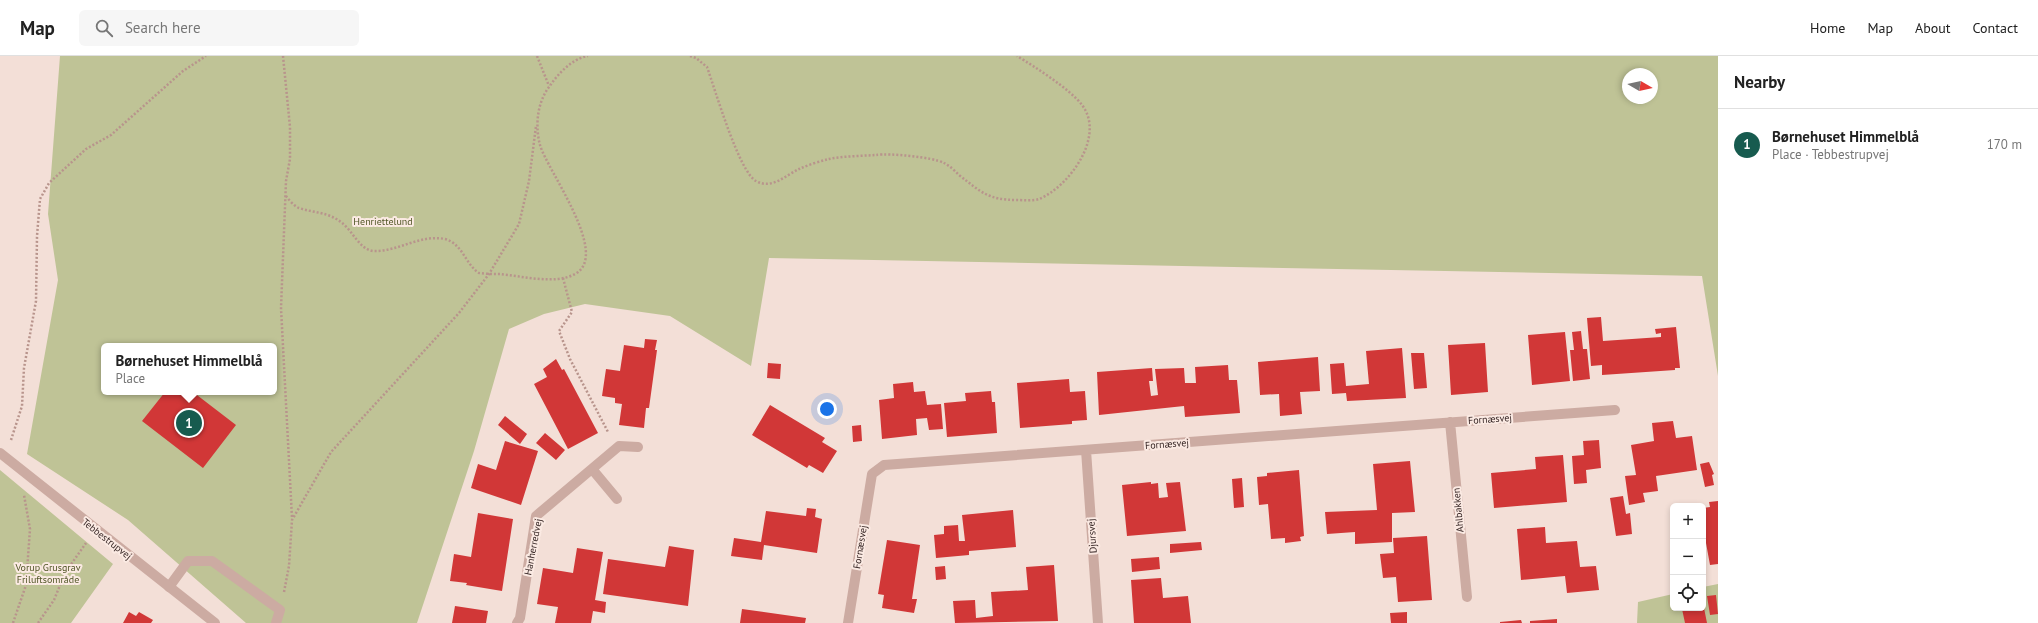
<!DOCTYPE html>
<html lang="en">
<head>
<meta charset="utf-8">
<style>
  body { margin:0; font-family:"PT Sans",sans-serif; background:#f6f6f6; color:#222 }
  .controls { position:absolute; right:12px; bottom:12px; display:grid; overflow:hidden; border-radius:6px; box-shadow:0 2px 6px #0003 }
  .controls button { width:36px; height:36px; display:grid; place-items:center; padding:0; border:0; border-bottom:1px solid #e0e0e0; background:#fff; color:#222; font:20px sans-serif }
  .compass { position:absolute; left:1622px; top:12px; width:36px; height:36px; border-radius:50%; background:#fff; box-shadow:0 2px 6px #0003; rotate:99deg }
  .you { position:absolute; left:827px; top:353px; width:14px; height:14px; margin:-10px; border:3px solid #fff; border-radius:50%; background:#1a73e8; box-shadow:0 0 0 6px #1a73e833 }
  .badge { display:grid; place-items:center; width:26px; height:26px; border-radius:50%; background:#175b4f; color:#fff; font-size:13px; font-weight:700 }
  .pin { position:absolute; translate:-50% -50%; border:2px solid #fff; box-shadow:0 1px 4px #0006 }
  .popup { position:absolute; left:101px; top:287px; width:176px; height:52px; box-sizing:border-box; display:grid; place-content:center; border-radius:6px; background:#fff; filter:drop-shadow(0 1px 3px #0005); font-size:13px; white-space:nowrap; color:#767676 }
  .popup b { font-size:15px; color:#222 }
  .popup::after { content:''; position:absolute; left:50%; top:100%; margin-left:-8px; border:8px solid transparent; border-top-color:#fff }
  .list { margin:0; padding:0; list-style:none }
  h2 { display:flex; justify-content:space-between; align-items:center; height:52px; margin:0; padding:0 16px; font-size:17px }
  h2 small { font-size:13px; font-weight:400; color:#767676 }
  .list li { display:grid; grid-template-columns:26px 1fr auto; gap:12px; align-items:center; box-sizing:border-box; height:72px; padding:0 16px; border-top:1px solid #e0e0e0 }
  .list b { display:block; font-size:15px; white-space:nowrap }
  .list p { margin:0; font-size:13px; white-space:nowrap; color:#767676 }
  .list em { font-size:13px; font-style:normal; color:#767676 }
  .icon { flex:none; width:22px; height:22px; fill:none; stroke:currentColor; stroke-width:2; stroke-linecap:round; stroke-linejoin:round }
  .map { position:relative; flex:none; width:1718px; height:567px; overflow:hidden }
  header { display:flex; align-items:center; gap:24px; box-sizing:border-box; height:56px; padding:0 20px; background:#fff; border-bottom:1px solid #e0e0e0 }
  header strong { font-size:19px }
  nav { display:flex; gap:22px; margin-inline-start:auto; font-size:14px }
  .search { width:280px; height:36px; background:#f6f6f6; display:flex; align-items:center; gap:10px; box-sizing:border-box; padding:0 14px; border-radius:6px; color:#767676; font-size:15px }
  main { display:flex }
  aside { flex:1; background:#fff }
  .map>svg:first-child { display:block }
  .green { fill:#bfc396; fill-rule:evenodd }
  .building { fill:#d13737 }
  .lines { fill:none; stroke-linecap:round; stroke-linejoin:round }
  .path { stroke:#b8948c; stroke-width:2.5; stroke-dasharray:2 2; stroke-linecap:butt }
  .service { stroke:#ccaba2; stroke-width:10 }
  .minor { stroke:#ccaba2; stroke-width:10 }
  .tertiary { stroke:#ccaba2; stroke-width:10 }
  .labels { text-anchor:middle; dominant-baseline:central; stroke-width:4; stroke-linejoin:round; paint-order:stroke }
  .park-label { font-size:10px; fill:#515627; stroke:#fbeae3 }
  .street-label { font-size:10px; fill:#362625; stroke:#fbeae3 }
</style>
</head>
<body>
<header>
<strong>Map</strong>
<div class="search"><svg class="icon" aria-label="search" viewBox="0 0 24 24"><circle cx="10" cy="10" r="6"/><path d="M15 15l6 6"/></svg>Search here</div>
<nav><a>Home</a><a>Map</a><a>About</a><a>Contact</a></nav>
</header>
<main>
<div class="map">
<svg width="1718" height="567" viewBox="0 0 1718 567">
  <rect width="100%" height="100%" fill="#f3dfd7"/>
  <path class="green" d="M60,0H1718V320L1702,220L769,202L751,310L670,260L585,248L544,258L509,273L474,395L417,567H246L128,464L27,398L58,224L48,158ZM1628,18H1652V42H1628ZM104,290H274V336H104Z
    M0,414L113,508L71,567H0Z
    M1718,528V567H1637L1638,546L1673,538V552H1703V531Z"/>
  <path class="building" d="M1601,261L1603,285L1661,281V277L1656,278L1655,273L1676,271L1680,312H1675V314L1602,319V309L1591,310L1587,262Z
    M1581,275L1583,293H1587L1590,323L1573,325L1570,294H1574L1572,276Z
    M1565,276L1570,325L1532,329L1528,279Z
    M645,283L657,284L655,294H657L649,352H646L644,372L619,369L622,348L615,347V342L602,340L606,313L620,315L624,289L644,292Z
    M1485,287L1488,336L1451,339L1448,289Z
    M1402,292L1406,342L1347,345L1346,337L1332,338L1330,308L1344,307L1346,330L1369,328L1366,295Z
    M1411,297H1424L1427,332L1414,333Z
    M1318,301L1320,335L1300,336L1302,358L1280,360L1279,338L1260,339L1258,306Z
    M556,303L562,314L564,313L598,377L568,393L534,328L547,321L543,313Z
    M768,307L781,308L780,323L767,322Z
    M1228,309L1229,324H1237L1240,357L1185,361L1184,350L1099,359L1097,316L1152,312L1153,325H1149L1151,340L1158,339L1155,313L1184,312L1185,327H1196L1195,311Z
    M1069,323L1070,336L1085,335L1087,364L1072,365V368L1020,372L1017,327Z
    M913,326L914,336L925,335L927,349L941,348L943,373L929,374L927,362L916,363L917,379L882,383L879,344L894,342L893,328Z
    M991,335L992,346H995L997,377L947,381L944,347L966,345L965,337Z
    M165,336H193L236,369L203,412L142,365Z
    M770,349L825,382L822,386L837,395L823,417L809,409L807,412L752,379Z
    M505,360L527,378L520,388L498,369Z
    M1673,365L1676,382L1692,380L1697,414L1656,420L1658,435L1643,437L1645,446L1629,449L1625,420L1636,419L1631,389L1654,385L1652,367Z
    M861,369L862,385L853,386L852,370Z
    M545,377L565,394L556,404L536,387Z
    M1599,384L1601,412L1586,414L1587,427L1574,428L1572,400L1584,399L1583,385Z
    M505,385L538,395L521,449L471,432L478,408L496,414Z
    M1563,399L1567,446L1494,452L1491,417L1536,413L1535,401Z
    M1410,405L1415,456L1392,457V486L1355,488V476L1327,478L1325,456L1377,454L1373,408Z
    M1709,406L1714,418L1712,419L1714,429L1705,431L1700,408Z
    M1299,414L1304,480L1300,481L1301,485L1285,487V482L1271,483L1268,448L1259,449L1257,421L1267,420V417Z
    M1242,422L1244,451L1234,452L1232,423Z
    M1151,426V428L1158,427L1159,442L1168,441L1166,427L1180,426L1186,475L1127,480L1122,429Z
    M1623,440L1626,458L1630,457L1632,478L1616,480L1610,442Z
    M1718,445V508L1710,509L1706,487H1703V452L1710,451L1709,446Z
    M807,452L816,453L815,461L822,463L817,497L764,489L762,504L731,500L734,482L761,486L766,455L806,460Z
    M1013,454L1016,491L969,495V499L936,502L934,479L944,478V470L958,469L959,485H965L962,459Z
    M478,457L513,463L502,535L466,529L467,527L450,525L454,498L471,501Z
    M1545,471L1546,487L1577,485L1580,511L1596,510L1599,534L1567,537L1565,520L1521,524L1517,473Z
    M1427,480L1432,544L1398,546L1396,521L1383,522L1380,498L1394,497L1393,482Z
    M887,484L920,489L912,543H917L914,557L882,552L884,539L878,538Z
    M1201,486L1202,494L1170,497V488Z
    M669,490L694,494L688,550L603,538L608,503L665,511Z
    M577,492L603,496L595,544L606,546L605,557L593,555L591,567H555L558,551L537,548L543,512L573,517Z
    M1159,501L1160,513L1132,516L1131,503Z
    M1054,509L1058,565L955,567L953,545L975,544L976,562L993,560L991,536L1028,534L1026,511Z
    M945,510L946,523L936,524L935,511Z
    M1161,522L1163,542L1188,540L1191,567H1134L1131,524Z
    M1716,539L1718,558L1710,559L1707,540Z
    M455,550L488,555L486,567H452Z
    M1684,552H1704L1707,567H1685L1682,553Z
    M742,553L806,562L805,567H740Z
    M129,556L136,560L139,556L153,564L151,567H123Z
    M1407,556V567H1391L1390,557Z
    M1557,563V567H1530V565Z
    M1521,564L1522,567H1500V566Z"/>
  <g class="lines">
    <path class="path" d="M283,0L290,71V103L286,125L281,252L292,462
      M537,0L549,30
      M690,0L696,2L707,11C715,33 739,116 756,125C772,134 786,119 799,113C808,109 820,105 829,103C844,100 861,100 876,99C889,97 933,101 944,107C950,110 955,115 959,119C981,136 988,144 1017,144C1023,144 1033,145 1039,143C1069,131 1106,80 1082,49C1070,33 1035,11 1017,0
      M286,140C289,144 294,150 299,152C314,157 329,156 342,167C353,175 359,193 373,195C398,196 420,178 445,183C463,188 465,208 479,217C486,218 493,218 500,218C522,220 555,229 575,218C611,199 547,114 540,89C535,70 537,47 549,31C558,18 571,3 588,0
      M563,222L572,256L559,275L570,303L608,376
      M11,384L22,350L24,312L36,245L37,180L40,143L49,127L86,93L111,79L183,15L206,0
      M284,536L289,510L292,464L331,396L459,257L489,218L519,168L529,125L536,70
      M13,567L26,529L30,473L24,439
      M38,567L54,544L65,517L86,487"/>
    <path class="service" d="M169,531L188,505H212L280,554L276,567"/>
    <path class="minor" d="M1450,366L1467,541
      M1086,394L1098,567
      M592,413L617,443
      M517,567L520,562L536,460L619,390L638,391
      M848,567L872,418L884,409L1615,354"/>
    <path class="tertiary" d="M0,397L215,567"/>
  </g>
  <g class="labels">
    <g class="park-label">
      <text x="383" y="165">Henriettelund</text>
      <text x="48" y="511">Vorup Grusgrav<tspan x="48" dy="12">Friluftsområde</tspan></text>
    </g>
    <g class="street-label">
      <text transform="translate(1490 363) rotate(-4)">Fornæsvej</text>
      <text transform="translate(1167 388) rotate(-4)">Fornæsvej</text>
      <text transform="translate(1458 454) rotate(-95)">Ahlbakken</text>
      <text transform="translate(1092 480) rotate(-94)">Djursvej</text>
      <text transform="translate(107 483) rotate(38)">Tebbestrupvej</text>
      <text transform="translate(533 491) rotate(-79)">Hanherredvej</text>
      <text transform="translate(860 491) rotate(-81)">Fornæsvej</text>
    </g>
  </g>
</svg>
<div class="controls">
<button>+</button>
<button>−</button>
<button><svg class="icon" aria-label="locate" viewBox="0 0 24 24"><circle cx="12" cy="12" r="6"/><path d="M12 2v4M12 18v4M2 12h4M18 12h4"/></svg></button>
</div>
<svg class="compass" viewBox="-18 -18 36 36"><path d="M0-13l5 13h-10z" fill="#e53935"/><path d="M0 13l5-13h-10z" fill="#767676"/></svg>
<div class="you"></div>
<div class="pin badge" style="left:189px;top:367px">1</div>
<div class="popup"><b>Børnehuset Himmelblå</b>Place</div>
</div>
<aside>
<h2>Nearby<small></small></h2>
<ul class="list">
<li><span class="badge">1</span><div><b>Børnehuset Himmelblå</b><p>Place · Tebbestrupvej</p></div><em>170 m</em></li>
</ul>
</aside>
</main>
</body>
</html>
